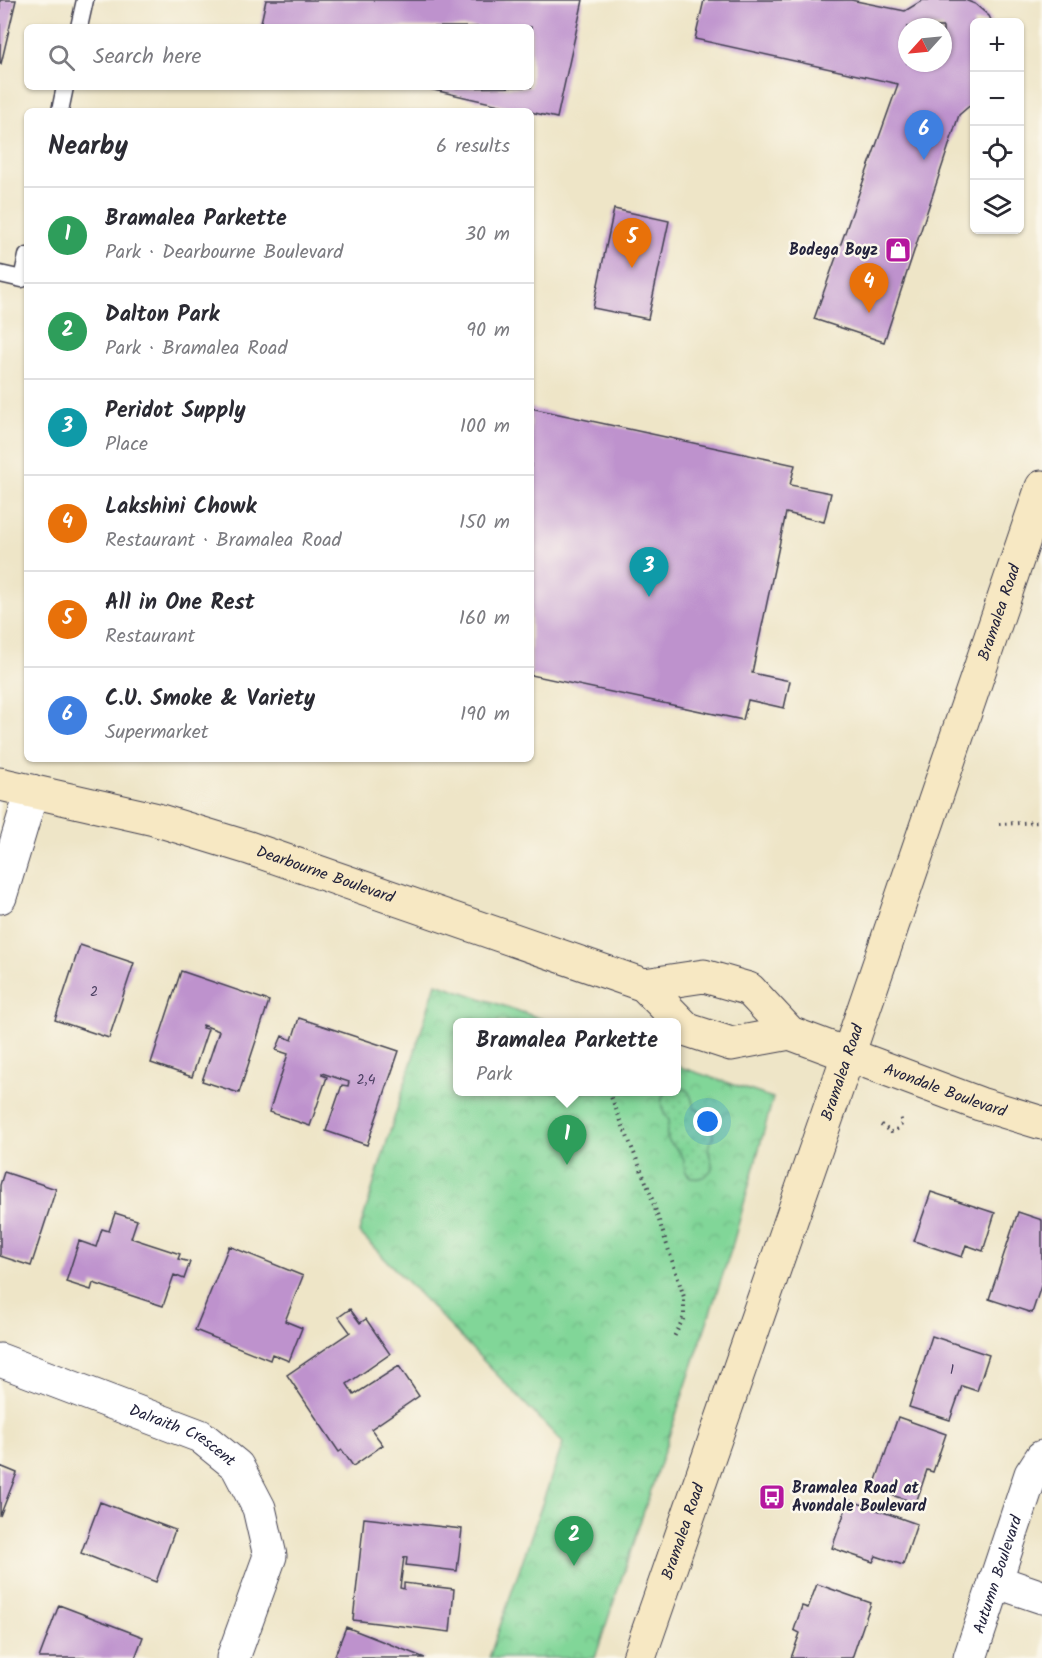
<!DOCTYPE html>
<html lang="en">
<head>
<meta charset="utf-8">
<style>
  body { margin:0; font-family:Kalam,sans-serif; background:#f2f2f3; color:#2b2b33 }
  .controls { position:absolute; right:18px; top:18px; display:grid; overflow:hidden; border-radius:9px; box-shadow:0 2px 4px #0004 }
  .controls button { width:54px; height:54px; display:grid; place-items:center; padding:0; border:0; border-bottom:2px solid #e1e1e2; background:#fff; color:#2b2b33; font:30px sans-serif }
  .compass { position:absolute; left:898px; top:18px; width:54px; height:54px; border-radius:50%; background:#fff; box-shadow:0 2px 4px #0004; rotate:243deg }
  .you { position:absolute; left:708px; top:1122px; width:21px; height:21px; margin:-15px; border:4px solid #fff; border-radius:50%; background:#1a73e8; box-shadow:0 0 0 9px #1a73e833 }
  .badge { display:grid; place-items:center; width:39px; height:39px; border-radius:50%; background:#b5179e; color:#fff; font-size:20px; font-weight:700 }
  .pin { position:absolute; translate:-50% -50px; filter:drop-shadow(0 2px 3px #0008) }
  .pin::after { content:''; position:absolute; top:32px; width:21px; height:18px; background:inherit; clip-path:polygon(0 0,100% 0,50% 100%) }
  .popup { position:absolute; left:453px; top:1018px; width:228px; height:78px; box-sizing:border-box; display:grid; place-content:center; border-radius:9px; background:#fff; filter:drop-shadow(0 2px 4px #0005); font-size:20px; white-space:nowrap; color:#7c7c81 }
  .popup b { font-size:22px; color:#2b2b33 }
  .popup::after { content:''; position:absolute; left:50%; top:100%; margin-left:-12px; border:12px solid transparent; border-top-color:#fff }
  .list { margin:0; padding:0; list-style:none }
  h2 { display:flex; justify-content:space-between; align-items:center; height:78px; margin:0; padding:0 24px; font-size:26px }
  h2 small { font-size:20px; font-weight:400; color:#7c7c81 }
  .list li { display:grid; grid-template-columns:39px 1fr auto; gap:18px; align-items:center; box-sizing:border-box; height:96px; padding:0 24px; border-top:2px solid #e1e1e2 }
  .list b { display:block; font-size:22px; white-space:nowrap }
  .list p { margin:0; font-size:20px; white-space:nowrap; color:#7c7c81 }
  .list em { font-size:20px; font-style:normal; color:#7c7c81 }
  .icon { flex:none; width:33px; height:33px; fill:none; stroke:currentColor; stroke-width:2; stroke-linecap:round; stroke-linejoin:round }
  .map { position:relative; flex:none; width:1042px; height:1658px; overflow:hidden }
  .search { position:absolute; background:#fff; box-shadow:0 2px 4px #0004; left:24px; top:24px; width:510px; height:66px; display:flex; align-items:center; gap:15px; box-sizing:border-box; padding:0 21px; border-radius:9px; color:#7c7c81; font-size:22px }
  .panel { position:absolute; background:#fff; box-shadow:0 2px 4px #0004; left:24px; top:108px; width:510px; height:654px; border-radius:9px }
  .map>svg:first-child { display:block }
  .park { fill:url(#park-crowns); stroke:#527c6a; stroke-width:1.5 }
  .garden { fill:url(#garden-dots); stroke:#527c6a; stroke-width:1.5 }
  .building { fill:#be92cd; fill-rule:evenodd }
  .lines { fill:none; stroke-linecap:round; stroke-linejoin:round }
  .lane-casing { stroke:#413f50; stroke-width:19 }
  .street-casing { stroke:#413f50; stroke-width:35 }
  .secondary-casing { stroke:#413f50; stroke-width:35 }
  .path { stroke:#413f50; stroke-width:4; stroke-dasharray:1.5 4.5; stroke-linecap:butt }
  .lane { stroke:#fff; stroke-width:16 }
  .street { stroke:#fff; stroke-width:33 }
  .secondary { stroke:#f7e8c3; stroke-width:33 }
  .labels { text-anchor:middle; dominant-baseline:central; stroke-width:5; stroke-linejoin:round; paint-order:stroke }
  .number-label { font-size:14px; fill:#493e60 }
  .poi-label { font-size:16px; font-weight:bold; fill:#22223b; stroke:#fbf7ec; text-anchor:end }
  .street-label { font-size:16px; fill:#22223b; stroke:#fbf7ec }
</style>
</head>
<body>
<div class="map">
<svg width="1042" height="1658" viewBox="0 0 1042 1658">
  <defs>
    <pattern id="park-crowns" width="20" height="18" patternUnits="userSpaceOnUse" patternTransform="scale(1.5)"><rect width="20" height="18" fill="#81d698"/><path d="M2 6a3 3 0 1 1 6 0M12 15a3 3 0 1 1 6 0" fill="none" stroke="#6fb784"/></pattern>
    <pattern id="garden-dots" width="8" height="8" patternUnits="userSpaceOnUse" patternTransform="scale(1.5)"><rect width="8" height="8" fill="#81d698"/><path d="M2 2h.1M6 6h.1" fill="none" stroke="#6fb784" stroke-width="1.8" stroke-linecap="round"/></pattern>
  </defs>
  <rect width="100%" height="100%" fill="#fbf7ec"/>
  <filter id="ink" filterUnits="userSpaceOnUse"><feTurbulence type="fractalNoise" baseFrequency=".0167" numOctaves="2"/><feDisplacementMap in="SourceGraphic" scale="12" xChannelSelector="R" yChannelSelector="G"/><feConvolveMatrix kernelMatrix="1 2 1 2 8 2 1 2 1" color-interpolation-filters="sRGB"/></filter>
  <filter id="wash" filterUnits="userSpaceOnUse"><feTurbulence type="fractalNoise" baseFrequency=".008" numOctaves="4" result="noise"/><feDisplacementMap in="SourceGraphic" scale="24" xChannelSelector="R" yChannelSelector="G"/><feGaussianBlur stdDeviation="1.35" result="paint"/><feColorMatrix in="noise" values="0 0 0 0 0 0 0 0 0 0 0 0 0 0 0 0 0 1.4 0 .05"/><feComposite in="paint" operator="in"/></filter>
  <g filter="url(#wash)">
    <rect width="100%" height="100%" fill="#eee5c7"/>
    <path class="park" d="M436,983L551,1022H458V1092H676L677,1066L773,1098L732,1247L595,1658H489L563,1443L359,1232Z"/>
    <path class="garden" d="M677,1086C691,1089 691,1096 694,1108L708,1116L712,1122L713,1137L708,1149L713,1167C708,1177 693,1184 686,1172C683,1167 685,1162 683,1158C678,1143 660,1147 669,1120C662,1111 658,1102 665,1092H676Z"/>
    <g id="blocks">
      <path class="building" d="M0,0H16L1,64H0Z
        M266,0H583L557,118L425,88L531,87V27H260Z
        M704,0H851L905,11L923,0H965L975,4L989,16L992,22H974V102L959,115L884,342L814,319L898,84L695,39ZM907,27H943V63H907Z
        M614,209L669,221L648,319L593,308Z
        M531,408L795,465L790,485L831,493L824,522L786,513L752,673L790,681L784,708L748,700L743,720L531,675Z
        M80,945L134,963L109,1038L55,1020Z
        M181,971L269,1001L239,1093L202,1081L219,1031L203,1025L202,1028L208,1029L192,1077L151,1063Z
        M299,1018L399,1051L367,1145L326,1131L342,1085L348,1086L349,1082L322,1073V1075L327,1077L310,1126L269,1112L288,1054L276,1050L282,1036L292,1040Z
        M4,1172L56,1189L31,1266L0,1256V1185Z
        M931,1192L995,1213L983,1251L966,1245L962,1257L914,1241Z
        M1018,1212L1042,1220V1283L1032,1313L989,1299Z
        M115,1213L137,1220L131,1238L180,1254L178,1259L190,1262L184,1279L174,1275L163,1306L93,1283L91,1290L66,1282L79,1241L96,1247L102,1229L109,1231Z
        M229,1246L303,1276L285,1321L302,1328L289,1361L272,1354L270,1360L195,1330Z
        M350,1309L360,1323L366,1319L390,1354L347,1384L354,1395L399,1366L419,1396L371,1429L383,1445L353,1466L342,1450L339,1452L287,1375L350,1332L339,1317Z
        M932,1336L989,1355L977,1391L962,1386L950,1420L909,1407Z
        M898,1417L946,1434L933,1472L927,1470L916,1503L873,1489Z
        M0,1466L17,1473L0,1516Z
        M849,1500L917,1524L903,1565L876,1556L873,1562L832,1548Z
        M100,1502L175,1530L156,1582L81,1553Z
        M364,1518L462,1529L457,1571L406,1565L407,1558L404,1557L400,1588L404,1589V1583L454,1589L450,1632L353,1620Z
        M817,1584L871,1603L852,1658H791L800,1633L794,1630L802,1606L808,1608Z
        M59,1605L143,1637L135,1658H39Z
        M346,1627L425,1658H334Z"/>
    </g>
  </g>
  <g filter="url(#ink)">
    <use href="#blocks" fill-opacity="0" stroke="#413f50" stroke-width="1.5"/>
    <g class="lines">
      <defs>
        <path id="lane" d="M79,27L85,0
          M60,111L65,87
          M0,274L22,279L27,256"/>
        <g id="street">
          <path d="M0,897L32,791"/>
          <path id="s1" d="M0,1360L200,1436L237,1466L259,1508L270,1556L233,1658"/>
          <path d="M995,1581L1042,1597"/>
          <path id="s2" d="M970,1658L1031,1474L1042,1457"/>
        </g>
        <g id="secondary">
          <path id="s3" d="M0,784L154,819L249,848L644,985L688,1030L731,1044L790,1033"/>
          <path id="s4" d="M644,985L704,976L749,989L790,1033L980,1104L1042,1123"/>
          <path id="s5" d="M639,1658L829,1111L1042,487"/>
        </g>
      </defs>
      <use href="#lane" class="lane-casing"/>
      <use href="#street" class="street-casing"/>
      <use href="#secondary" class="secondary-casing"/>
      <path class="path" d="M999,824L1042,822
        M609,1092L648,1187L684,1297V1317L673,1339
        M881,1125L891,1132L896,1130L902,1124L900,1116"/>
      <use href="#lane" class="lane"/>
      <use href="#street" class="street"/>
      <use href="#secondary" class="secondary"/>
    </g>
  </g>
  <defs>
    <symbol id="shop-square" viewBox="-11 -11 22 22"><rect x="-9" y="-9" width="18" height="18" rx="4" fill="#b5179e" stroke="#fbf7ec"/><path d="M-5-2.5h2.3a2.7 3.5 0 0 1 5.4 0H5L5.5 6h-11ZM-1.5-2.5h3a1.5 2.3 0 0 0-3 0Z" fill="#fff"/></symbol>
    <symbol id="bus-square" viewBox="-11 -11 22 22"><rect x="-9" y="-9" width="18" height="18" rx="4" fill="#b5179e" stroke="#fbf7ec"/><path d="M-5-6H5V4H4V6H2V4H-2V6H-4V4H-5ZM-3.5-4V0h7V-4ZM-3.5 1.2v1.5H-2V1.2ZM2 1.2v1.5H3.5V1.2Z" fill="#fff"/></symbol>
  </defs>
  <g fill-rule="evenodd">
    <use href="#shop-square" x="883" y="235" width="30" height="30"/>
    <use href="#bus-square" x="757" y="1482" width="30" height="30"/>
  </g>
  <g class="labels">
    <g class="number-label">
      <text x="94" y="992">2</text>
      <text x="366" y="1080">2,4</text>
      <text x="952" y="1370">1</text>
    </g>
    <g class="poi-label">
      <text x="878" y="250">Bodega Boyz</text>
      <text x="792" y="1488" text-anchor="start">Bramalea Road at<tspan x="792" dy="18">Avondale Boulevard</tspan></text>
    </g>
    <g class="street-label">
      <text stroke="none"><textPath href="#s5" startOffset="1106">Bramalea Road</textPath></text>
      <text stroke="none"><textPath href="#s3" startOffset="338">Dearbourne Boulevard</textPath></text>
      <text stroke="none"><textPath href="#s5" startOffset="620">Bramalea Road</textPath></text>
      <text stroke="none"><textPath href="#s4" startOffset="333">Avondale Boulevard</textPath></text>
      <text stroke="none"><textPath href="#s1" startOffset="198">Dalraith Crescent</textPath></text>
      <text stroke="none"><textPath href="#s5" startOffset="134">Bramalea Road</textPath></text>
      <text stroke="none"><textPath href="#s2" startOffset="88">Autumn Boulevard</textPath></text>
    </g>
  </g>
</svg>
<div class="controls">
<button>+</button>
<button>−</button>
<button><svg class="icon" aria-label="locate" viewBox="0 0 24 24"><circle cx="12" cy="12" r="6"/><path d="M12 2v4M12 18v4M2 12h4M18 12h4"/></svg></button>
<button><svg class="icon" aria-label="layers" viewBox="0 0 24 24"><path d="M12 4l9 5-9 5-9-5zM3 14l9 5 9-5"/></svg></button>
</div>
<svg class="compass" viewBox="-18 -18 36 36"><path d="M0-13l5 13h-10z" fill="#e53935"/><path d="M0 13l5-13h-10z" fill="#7c7c81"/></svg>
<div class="you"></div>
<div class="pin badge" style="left:567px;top:1165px;background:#2e9e5b">1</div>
<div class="popup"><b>Bramalea Parkette</b>Park</div>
<div class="pin badge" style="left:574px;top:1566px;background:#2e9e5b">2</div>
<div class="pin badge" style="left:649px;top:597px;background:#0f9aa8">3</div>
<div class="pin badge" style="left:869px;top:313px;background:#e8710a">4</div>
<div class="pin badge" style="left:632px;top:268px;background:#e8710a">5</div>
<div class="pin badge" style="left:924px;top:160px;background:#3f7fe0">6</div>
<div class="search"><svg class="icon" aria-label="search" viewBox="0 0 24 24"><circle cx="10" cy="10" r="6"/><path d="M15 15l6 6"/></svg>Search here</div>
<section class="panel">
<h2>Nearby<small>6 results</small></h2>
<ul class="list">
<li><span class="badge" style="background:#2e9e5b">1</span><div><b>Bramalea Parkette</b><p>Park · Dearbourne Boulevard</p></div><em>30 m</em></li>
<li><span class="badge" style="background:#2e9e5b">2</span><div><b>Dalton Park</b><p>Park · Bramalea Road</p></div><em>90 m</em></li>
<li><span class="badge" style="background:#0f9aa8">3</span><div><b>Peridot Supply</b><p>Place</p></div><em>100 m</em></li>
<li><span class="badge" style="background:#e8710a">4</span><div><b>Lakshini Chowk</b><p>Restaurant · Bramalea Road</p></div><em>150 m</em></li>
<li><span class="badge" style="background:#e8710a">5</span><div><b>All in One Rest</b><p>Restaurant</p></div><em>160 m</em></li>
<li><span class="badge" style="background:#3f7fe0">6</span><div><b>C.U. Smoke &amp; Variety</b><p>Supermarket</p></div><em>190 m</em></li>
</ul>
</section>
</div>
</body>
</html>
